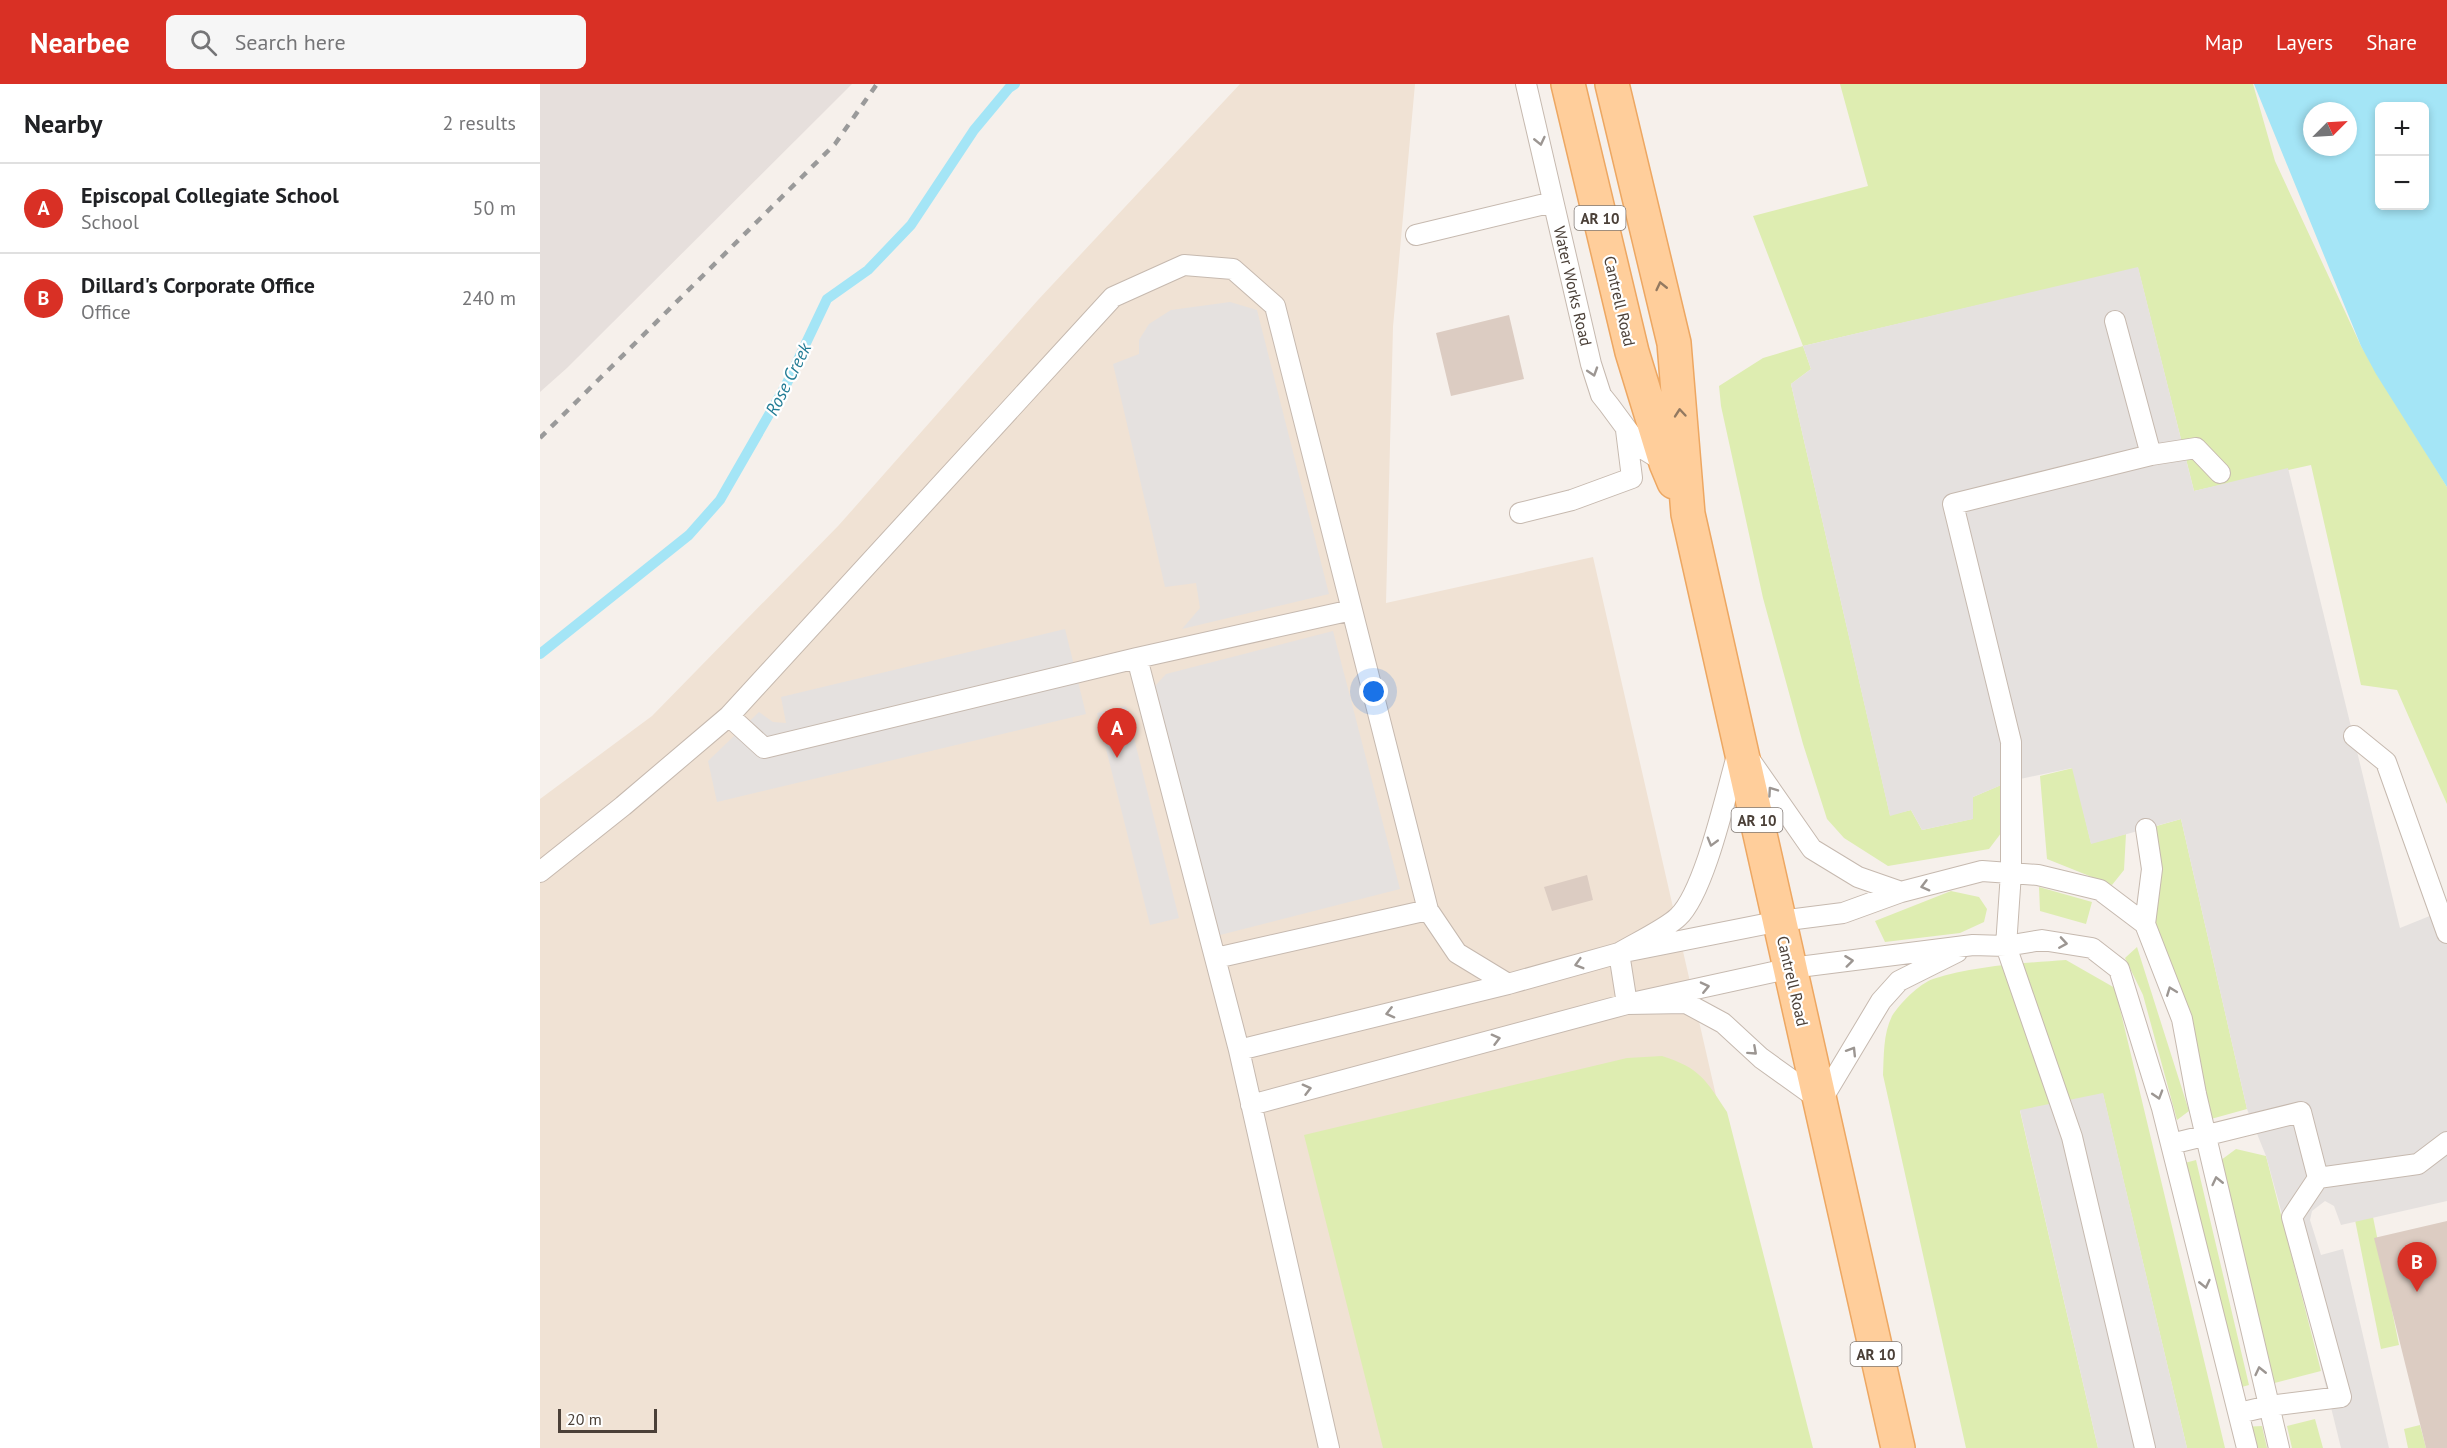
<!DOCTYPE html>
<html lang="en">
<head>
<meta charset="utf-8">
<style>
  body { margin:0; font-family:"PT Sans",sans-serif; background:#f6f6f6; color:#202124 }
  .controls { position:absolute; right:18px; top:18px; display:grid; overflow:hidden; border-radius:9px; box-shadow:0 3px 9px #0003 }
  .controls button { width:54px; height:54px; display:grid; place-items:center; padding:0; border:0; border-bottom:2px solid #e0e0e0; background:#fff; color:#202124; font:30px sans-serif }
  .compass { position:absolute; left:1763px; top:18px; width:54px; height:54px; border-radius:50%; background:#fff; box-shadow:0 3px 9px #0003; rotate:66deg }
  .scale { position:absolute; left:18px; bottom:15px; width:99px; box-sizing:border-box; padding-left:6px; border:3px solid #4b4038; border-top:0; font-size:16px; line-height:21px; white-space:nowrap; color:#4b4038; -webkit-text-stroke:4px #fff; paint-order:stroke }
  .you { position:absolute; left:834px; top:608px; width:21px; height:21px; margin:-15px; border:4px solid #fff; border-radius:50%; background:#1a73e8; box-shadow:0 0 0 9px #1a73e833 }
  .badge { display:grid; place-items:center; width:39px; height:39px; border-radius:50%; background:#d93025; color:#fff; font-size:20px; font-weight:700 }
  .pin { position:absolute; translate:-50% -50px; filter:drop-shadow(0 2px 3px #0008) }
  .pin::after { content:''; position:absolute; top:32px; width:21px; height:18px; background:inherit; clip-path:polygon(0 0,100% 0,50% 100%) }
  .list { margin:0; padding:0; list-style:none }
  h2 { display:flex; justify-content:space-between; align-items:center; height:78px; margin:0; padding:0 24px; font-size:26px }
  h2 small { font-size:20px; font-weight:400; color:#757577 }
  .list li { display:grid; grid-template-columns:39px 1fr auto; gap:18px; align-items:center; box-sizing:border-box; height:90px; padding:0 24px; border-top:2px solid #e0e0e0 }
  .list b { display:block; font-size:22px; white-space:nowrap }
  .list p { margin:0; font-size:20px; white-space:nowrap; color:#757577 }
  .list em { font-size:20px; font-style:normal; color:#757577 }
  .icon { flex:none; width:33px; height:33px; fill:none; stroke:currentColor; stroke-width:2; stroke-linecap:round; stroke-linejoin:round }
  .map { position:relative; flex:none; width:1907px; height:1364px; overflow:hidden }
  header { display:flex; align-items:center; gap:36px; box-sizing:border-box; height:84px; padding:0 30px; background:#d93025; color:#fff }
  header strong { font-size:28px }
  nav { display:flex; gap:33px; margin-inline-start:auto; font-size:21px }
  .search { width:420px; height:54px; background:#f6f6f6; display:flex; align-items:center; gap:15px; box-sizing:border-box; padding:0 21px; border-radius:9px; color:#757577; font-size:22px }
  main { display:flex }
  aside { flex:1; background:#fff }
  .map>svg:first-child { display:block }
  .industrial { fill:#e6dfdc }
  .education { fill:#f0e2d4 }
  .green { fill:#deedb1 }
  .parking { fill:#e5e1df }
  .water { fill:#a4e5f6; fill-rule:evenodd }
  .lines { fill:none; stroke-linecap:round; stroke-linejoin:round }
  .stream { stroke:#a4e5f6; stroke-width:10 }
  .building { fill:#dcccc2 }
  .lane-casing { stroke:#c6b9af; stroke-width:22 }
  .primary-casing { stroke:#eda762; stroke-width:36 }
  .lane { stroke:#fff; stroke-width:20 }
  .primary { stroke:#ffce9b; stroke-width:33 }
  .rail { stroke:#9a9a9a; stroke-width:4.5; stroke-dasharray:8 8; stroke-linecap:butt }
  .oneway { stroke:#9c9692 }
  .oneway2 { stroke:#937960 }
  .labels { text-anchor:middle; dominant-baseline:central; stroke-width:4.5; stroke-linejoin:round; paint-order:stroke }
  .shield { fill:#fff; stroke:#817974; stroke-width:1.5 }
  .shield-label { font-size:15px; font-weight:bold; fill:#4b4038 }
  .street-label { font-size:16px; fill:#4b4038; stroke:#fff }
  .water-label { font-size:18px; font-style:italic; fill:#227c95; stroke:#fff }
</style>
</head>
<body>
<header>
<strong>Nearbee</strong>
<div class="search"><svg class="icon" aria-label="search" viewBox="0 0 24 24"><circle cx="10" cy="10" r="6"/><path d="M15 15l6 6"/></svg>Search here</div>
<nav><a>Map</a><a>Layers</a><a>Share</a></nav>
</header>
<main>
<aside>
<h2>Nearby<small>2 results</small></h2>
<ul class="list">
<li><span class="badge">A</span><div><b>Episcopal Collegiate School</b><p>School</p></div><em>50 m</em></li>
<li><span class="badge">B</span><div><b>Dillard's Corporate Office</b><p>Office</p></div><em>240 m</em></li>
</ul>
</aside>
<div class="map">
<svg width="1907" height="1364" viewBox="0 0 1907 1364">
  <rect width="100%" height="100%" fill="#f6f0eb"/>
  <path class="industrial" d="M0,0H312L27,284L0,308Z"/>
  <path class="education" d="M700,0H875L853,243L846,519L1053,473L1190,1073L1268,1364H0V715L112,632L299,441L498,216Z"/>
  <path class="green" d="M1300,0H1713L1735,77L1821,262L1907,403V720L1857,606L1821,601L1771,381L1654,407L1598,184L1263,262L1271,285L1251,300L1350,731L1371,726L1382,746L1432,735L1433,713L1461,701L1471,736L1449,765L1348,782L1304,754L1287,735L1263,660L1223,514L1181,322L1179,302L1223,274L1263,262L1213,132L1328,102Z
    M1533,684L1551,759L1586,750L1584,786L1572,801L1507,775L1500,692Z
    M1641,735L1707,1025L1671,1035L1605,840L1606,745Z
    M1499,803L1552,818L1546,840L1500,827Z
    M1411,807L1439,813L1447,825L1444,838L1420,849L1345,858L1335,837Z
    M1597,863L1649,1027L1637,1036L1603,911L1585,874Z
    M1526,876L1575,904L1685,1364H1647L1563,1010L1480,1027L1558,1364H1426L1343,991C1344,972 1343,950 1352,932C1360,919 1379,900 1393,895C1433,882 1485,879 1526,876Z
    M1122,972C1160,984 1166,996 1187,1028L1273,1364H843L764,1051L1087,974Z
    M1696,1065L1726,1072L1781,1287L1723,1302L1673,1082Z
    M1656,1076L1709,1301L1691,1306L1637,1081Z
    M1833,1133L1859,1261L1841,1265L1815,1136Z
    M1775,1335L1783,1364H1752L1747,1342Z
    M1880,1341L1886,1364H1868L1864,1345Z
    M1722,1342L1727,1364H1707L1702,1343Z"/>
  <path class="parking" d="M1598,183L1654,407L1748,384L1860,844L1907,825V1117L1801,1141L1794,1122L1785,1117L1772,1127L1770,1136L1781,1171L1803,1165L1849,1364H1801L1755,1177L1726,1072L1707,1025L1641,735L1551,760L1532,684L1471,697L1433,713V735L1382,746L1371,726L1350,732L1251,300L1271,285L1263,262Z
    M690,218L717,226L789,510L642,545L660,524L656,499L625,503L573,280L599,270V256L609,240L631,226Z
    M525,545L546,630L177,718L168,677L219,628L233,638L246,639L241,613Z
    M793,547L860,805L680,851L615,602L626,590Z
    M586,622L639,834L610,841L557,629Z
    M1563,1009L1647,1364H1558L1480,1026Z"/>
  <path class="water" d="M1714,0H1907V403L1836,290L1821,262ZM1840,22H1884V122H1840ZM1772,27H1808V63H1772Z"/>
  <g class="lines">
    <path class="stream" d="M0,570L149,451L180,416L246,301L287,215L328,186L371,141L434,46L469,4L475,0"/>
  </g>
  <path class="building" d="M969,231L984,295L911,312L896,249Z
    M1047,791L1053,816L1012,827L1004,803Z
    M1907,1137V1364H1886L1834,1154Z"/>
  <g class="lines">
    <defs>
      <path id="lane" d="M986,0L1051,280L1061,311L1069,321L1100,363L1126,379
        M876,151L1013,118
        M1575,237L1611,371L1413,420L1471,658V789L1466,862L1532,1053L1605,1364
        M1611,371L1656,364L1680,389
        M980,429L1032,416L1092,394L1086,346
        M597,574L812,526
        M1814,652L1846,678L1907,849
        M1198,668C1187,706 1165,808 1138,833C1127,844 1094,860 1079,869L1087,920L1146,919L1183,939L1221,974L1281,1017L1341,917L1359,897L1417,868
        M1210,676L1272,765L1318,793L1361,808L1442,787L1498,791L1560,806L1605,840L1642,935L1656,1010L1739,1364
        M0,788L83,722L189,632
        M1605,840L1612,785L1606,745
        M676,874L888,826
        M699,966L968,900L1079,869L1240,837L1303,829L1361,808
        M711,1021L1087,920L1251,884L1433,861L1466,862L1502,856L1552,864L1579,885L1622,1024L1707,1364
        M1631,1060L1761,1028L1778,1094L1752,1133L1801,1313L1729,1322L1699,1329
        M1778,1094L1878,1080L1907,1058
        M789,1364L699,966L597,574L224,664L189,632L573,213L644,181L693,185L735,222L888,826L917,869L968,900"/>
      <path id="primary" d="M1028,0L1092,268L1126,379L1134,398
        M1072,0L1134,259L1148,430L1358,1364"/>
    </defs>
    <use href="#lane" class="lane-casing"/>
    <use href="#primary" class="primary-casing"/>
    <use href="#lane" class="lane"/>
    <use href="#primary" class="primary"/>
    <path class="rail" d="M0,354L295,60L337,0"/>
  </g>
  <defs><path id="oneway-chevron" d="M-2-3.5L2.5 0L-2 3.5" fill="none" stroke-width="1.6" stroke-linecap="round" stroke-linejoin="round" transform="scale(1.5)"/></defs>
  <g class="oneway">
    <use href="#oneway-chevron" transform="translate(1000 57) rotate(77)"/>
    <use href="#oneway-chevron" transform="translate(1053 288) rotate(72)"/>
    <use href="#oneway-chevron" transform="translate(1232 707) rotate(-125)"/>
    <use href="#oneway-chevron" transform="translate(1172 758) rotate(106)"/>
    <use href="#oneway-chevron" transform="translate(1385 802) rotate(165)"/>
    <use href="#oneway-chevron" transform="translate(1523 859) rotate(9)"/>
    <use href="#oneway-chevron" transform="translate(1309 877) rotate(-7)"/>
    <use href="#oneway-chevron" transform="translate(1039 880) rotate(164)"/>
    <use href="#oneway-chevron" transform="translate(1165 903) rotate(-13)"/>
    <use href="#oneway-chevron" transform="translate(1631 907) rotate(-111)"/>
    <use href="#oneway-chevron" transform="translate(850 929) rotate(166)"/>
    <use href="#oneway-chevron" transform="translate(956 955) rotate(-15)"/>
    <use href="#oneway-chevron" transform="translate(1213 967) rotate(42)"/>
    <use href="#oneway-chevron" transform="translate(1312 967) rotate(-58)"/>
    <use href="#oneway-chevron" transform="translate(767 1005) rotate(-15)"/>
    <use href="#oneway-chevron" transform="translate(1618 1011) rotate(73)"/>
    <use href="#oneway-chevron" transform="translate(1677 1097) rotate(-103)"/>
    <use href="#oneway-chevron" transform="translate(1665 1200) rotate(77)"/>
    <use href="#oneway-chevron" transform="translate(1720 1287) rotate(-103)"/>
  </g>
  <g class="oneway2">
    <use href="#oneway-chevron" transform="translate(1121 202) rotate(-103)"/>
    <use href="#oneway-chevron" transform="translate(1140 329) rotate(-95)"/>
  </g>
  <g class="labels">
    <g class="shield">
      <rect x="1034.5" y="122" width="51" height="24" rx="4.5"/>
      <rect x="1191.5" y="724" width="51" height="24" rx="4.5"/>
      <rect x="1310.5" y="1258" width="51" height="24" rx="4.5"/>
    </g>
    <g class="shield-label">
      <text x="1060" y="134">AR 10</text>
      <text x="1217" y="736">AR 10</text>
      <text x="1336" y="1270">AR 10</text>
    </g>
    <g class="street-label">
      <text transform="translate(1033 202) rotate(77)">Water Works Road</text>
      <text transform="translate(1080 217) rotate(77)">Cantrell Road</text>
      <text transform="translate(1253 897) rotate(77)">Cantrell Road</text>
    </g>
    <g class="water-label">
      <text transform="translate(248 295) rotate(-63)">Rose Creek</text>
    </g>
  </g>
</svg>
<div class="controls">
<button>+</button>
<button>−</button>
</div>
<svg class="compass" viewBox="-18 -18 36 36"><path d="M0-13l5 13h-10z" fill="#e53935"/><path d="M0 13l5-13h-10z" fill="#757577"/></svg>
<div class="scale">20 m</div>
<div class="you"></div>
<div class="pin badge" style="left:577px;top:674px">A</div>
<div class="pin badge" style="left:1877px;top:1208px">B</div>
</div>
</main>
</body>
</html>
